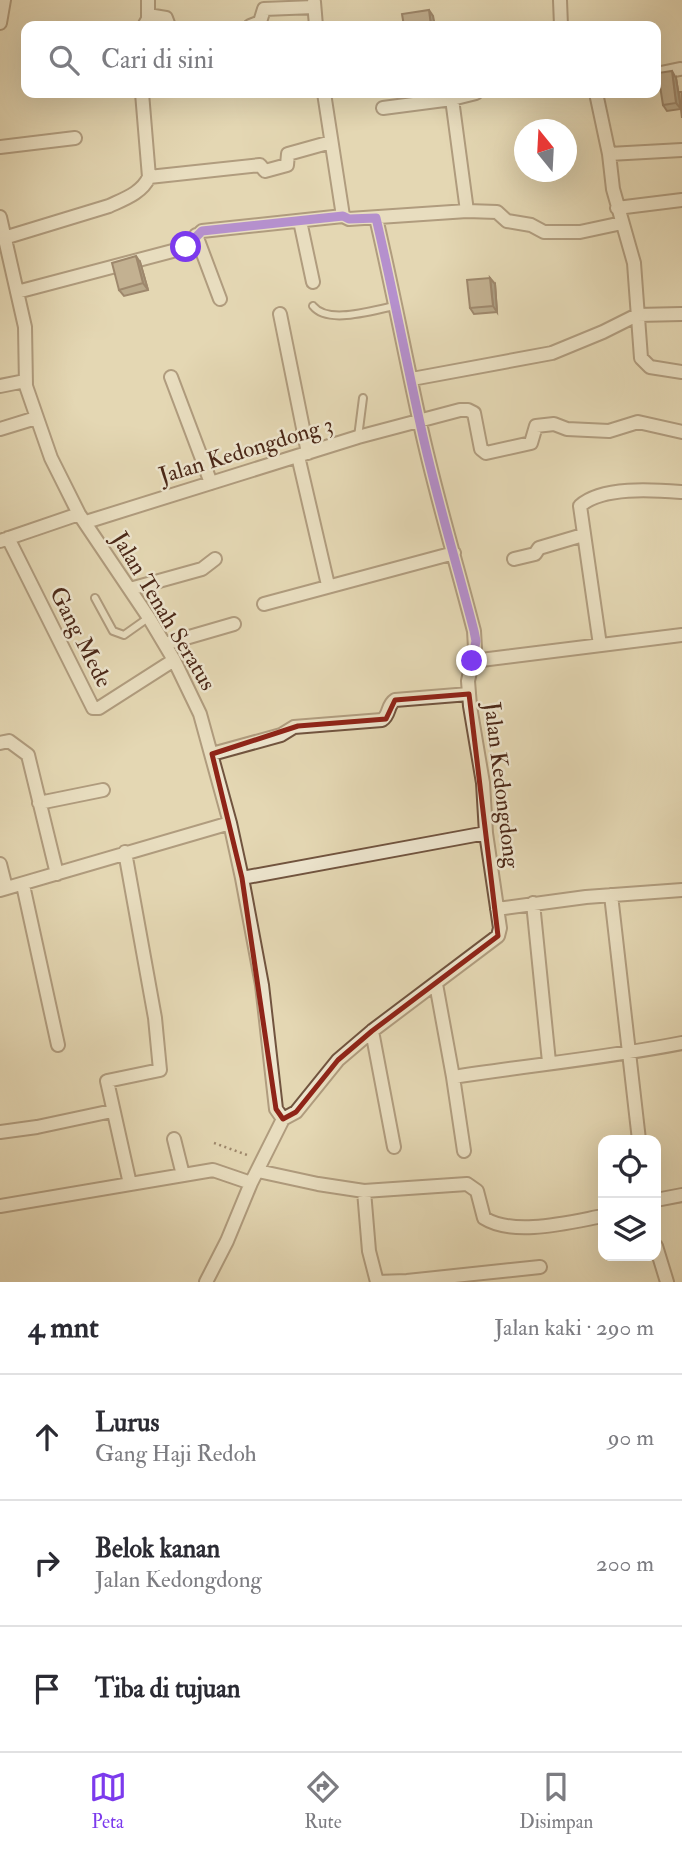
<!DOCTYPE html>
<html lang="id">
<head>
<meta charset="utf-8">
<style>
  body { margin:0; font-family:"IM FELL Double Pica",serif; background:#f7f7f7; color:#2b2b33 }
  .controls { position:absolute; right:21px; bottom:21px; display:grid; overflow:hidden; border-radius:14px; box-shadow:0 7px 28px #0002 }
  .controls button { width:63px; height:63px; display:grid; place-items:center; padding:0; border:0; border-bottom:2px solid #e1e1e2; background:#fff; color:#2b2b33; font:35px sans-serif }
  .compass { position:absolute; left:514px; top:119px; width:63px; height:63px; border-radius:50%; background:#fff; box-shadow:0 7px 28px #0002; rotate:342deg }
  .stop { position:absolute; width:21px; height:21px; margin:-16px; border:5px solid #7c3aed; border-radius:50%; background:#fff }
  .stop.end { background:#7c3aed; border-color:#fff; box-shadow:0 2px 7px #0008 }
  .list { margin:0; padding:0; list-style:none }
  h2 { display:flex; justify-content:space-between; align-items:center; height:91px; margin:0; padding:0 28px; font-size:30px }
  h2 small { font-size:23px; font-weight:400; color:#7c7c81 }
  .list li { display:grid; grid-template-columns:46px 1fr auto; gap:21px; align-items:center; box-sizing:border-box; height:126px; padding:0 28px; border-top:2px solid #e1e1e2 }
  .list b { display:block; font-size:26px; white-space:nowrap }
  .list p { margin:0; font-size:23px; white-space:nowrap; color:#7c7c81 }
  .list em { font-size:23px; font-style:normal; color:#7c7c81 }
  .icon { flex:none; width:38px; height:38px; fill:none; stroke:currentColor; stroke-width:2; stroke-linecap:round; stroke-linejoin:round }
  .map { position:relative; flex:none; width:682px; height:1282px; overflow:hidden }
  .search { position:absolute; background:#fff; box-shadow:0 7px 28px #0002; left:21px; right:21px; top:21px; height:77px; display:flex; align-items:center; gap:18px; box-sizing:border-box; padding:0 24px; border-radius:14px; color:#7c7c81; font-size:26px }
  .sheet { height:469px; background:#fff }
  nav { display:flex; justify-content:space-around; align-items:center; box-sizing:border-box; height:98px; border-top:2px solid #e1e1e2; background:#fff; font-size:19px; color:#7c7c81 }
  nav a { display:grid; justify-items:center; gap:4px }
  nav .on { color:#7c3aed }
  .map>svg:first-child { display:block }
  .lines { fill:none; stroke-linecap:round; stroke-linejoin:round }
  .lane-casing { stroke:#71543f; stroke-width:10 }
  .street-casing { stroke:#71543f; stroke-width:16 }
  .path { stroke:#4b2818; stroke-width:2.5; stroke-dasharray:2 3.5; stroke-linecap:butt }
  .lane { stroke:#ede5ce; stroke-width:6 }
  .street { stroke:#ede5ce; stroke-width:12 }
  .wall { fill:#85715a; stroke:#4b2818; stroke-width:2 }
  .shaded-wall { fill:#6c5c4a; stroke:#4b2818; stroke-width:2 }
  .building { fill:#9b8369; stroke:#4b2818; stroke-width:2 }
  .route { stroke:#7c3aed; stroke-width:9 }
  .marked { fill:none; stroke:#8f2418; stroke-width:5; stroke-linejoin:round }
  .labels { text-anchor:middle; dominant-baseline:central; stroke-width:5; stroke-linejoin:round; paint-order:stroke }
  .street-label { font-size:23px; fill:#4b2818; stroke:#ede5ce }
</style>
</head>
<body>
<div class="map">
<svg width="682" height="1282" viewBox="0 0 682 1282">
  <rect width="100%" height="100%" fill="#e4d7b3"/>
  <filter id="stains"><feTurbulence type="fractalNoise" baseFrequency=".00286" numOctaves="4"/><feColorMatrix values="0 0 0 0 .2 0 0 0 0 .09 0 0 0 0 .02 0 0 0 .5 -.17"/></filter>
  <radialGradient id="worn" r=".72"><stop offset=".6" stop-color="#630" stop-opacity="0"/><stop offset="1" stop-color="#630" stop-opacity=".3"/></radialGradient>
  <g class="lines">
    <defs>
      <path id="lane" d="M313,306C328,325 373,310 395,306
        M358,437L363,398
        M95,598L113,631L124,635L148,618"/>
      <path id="street" d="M560,0L561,26
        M314,2L316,26
        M148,15L166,18L169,26
        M0,23L4,0
        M144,26L148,19V0
        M250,26L260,22L264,9L314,7
        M656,74L680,69
        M324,93L343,216L349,219L467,211L497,212L507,221L531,225L544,232H580L622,223
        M596,93L609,154L613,189L634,263L641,358L650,367L682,372
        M452,99L467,211
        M383,108L452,99L476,93
        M0,147L75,138
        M609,154L682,150
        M149,177L260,165L265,171L287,165L288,154L331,142
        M617,208L682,200
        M0,217L25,327L26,386L51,458L79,514L149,618L174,660L200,714L230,823L242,878L262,985L276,1109L283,1119
        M300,221L313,282
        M196,235L220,299
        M4,238L109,206C124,199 142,193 149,177L142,93
        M17,292L184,248L202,231L343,216
        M280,314L308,453
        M171,377L211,483
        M412,379L552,353L603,332L637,315L682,314
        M0,386L25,381
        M0,429L36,418
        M298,456L328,585
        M86,522L358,437L460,410H468L474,413L481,449L486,453L531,443L536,426L554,424L567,429L609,431L638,422L682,432
        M8,538L93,708H99L174,660
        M0,541L79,514
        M514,559L535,554L539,548L583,535
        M130,589L202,569L215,559
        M264,604L454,553
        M165,644L234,624
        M600,645L580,506C602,486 654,490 682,492
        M473,661L682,635
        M0,743L9,741L28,755L57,874
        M212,754L281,735L294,727L382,720C390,715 387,705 395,700L469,694
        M39,803L103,790
        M125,852L155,1018L160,1070L107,1081L130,1184
        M0,864L6,888
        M242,878L486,833
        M23,885L58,1045
        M0,890L230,823
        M611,895L639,1140
        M533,903L549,1062
        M497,909L586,897L682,890
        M436,984L453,1077L464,1151
        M372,1031L394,1147
        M453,1077C530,1065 606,1058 682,1043
        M0,1132L37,1127L112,1111
        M174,1139L183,1175
        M258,1171L318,1184L364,1191L467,1184L477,1191L484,1218C514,1237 570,1222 603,1216
        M364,1191L369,1251L377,1282
        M656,1200L682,1195
        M0,1206L213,1170L251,1183
        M656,1246L667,1282
        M206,1282L227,1241L251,1183L283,1119L296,1112L338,1060L372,1031L498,936L500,928L486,833L483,783L470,706L468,681L475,648L474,631C456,561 435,493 420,423C405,355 392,286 376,218
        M377,1282L407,1281L540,1267"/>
    </defs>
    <use href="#lane" class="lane-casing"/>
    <use href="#street" class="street-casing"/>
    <path class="path" d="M214,1143L250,1156"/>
    <use href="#lane" class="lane"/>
    <use href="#street" class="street"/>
  </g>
  <path class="wall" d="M676,78L681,109L667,111L663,105Z
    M140,262L148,290L124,296L119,290Z
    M495,284L497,312L474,314L470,308Z"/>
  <path class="shaded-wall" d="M429,10L433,16L435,26H431Z
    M672,71L676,78L681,109L676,103Z
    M136,256L140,262L148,290L143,283Z
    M490,278L495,284L497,312L493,306Z"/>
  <path class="building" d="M429,10L431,26H404L402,14Z
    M672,71L676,103L663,105L658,73Z
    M679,92H682V118Z
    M136,256L143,283L119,290L112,263Z
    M490,278L493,306L470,308L467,280Z"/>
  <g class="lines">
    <path class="route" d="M186,247L202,231L343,216L349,219L376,218C392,286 405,355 420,423C435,493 456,561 474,631L476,641L472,661"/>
  </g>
  <path d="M0 0H682V1282H0ZM469,694L498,936L372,1031L338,1060L296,1112L283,1119L276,1109L242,878L212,754L298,726L386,719L395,700Z" fill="#e4d7b3" fill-opacity=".55" fill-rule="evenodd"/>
  <path class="marked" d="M469,694L498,936L372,1031L338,1060L296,1112L283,1119L276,1109L242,878L212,754L298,726L386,719L395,700Z"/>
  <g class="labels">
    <g class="street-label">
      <text transform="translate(246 450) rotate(-17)">Jalan Kedongdong 3</text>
      <text transform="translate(164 611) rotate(59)">Jalan Tenah Seratus</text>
      <text transform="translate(81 637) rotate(63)">Gang Mede</text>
      <text transform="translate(502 785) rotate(83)">Jalan Kedongdong</text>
    </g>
  </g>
  <rect width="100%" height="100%" filter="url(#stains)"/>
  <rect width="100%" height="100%" fill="url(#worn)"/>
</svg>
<div class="controls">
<button><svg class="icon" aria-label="locate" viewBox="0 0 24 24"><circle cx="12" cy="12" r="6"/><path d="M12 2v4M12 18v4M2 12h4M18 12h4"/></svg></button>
<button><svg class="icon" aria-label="layers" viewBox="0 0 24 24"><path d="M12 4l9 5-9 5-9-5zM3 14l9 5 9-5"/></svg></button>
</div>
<svg class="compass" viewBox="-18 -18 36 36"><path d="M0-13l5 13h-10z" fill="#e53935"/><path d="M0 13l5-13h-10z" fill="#7c7c81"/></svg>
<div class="stop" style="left:186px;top:247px"></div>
<div class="stop end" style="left:472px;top:661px"></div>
<div class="search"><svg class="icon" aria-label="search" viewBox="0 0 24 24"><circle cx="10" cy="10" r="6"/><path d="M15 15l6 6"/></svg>Cari di sini</div>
</div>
<section class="sheet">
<h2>4 mnt<small>Jalan kaki · 290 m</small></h2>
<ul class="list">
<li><svg class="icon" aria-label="ahead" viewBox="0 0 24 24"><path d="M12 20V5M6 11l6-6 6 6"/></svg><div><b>Lurus</b><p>Gang Haji Redoh</p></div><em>90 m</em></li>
<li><svg class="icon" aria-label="right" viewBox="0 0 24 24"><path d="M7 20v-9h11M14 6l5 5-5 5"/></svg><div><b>Belok kanan</b><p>Jalan Kedongdong</p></div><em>200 m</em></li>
<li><svg class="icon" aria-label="arrive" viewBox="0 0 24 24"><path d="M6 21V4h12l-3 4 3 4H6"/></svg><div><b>Tiba di tujuan</b></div></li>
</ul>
</section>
<nav>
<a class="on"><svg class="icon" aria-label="map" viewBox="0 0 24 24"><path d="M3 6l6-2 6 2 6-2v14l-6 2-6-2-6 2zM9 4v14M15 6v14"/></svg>Peta</a>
<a><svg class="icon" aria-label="directions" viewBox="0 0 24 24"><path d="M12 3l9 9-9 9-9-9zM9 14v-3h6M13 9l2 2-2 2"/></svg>Rute</a>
<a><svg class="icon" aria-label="saved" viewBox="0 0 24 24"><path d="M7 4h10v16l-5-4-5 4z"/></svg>Disimpan</a>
</nav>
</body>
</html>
